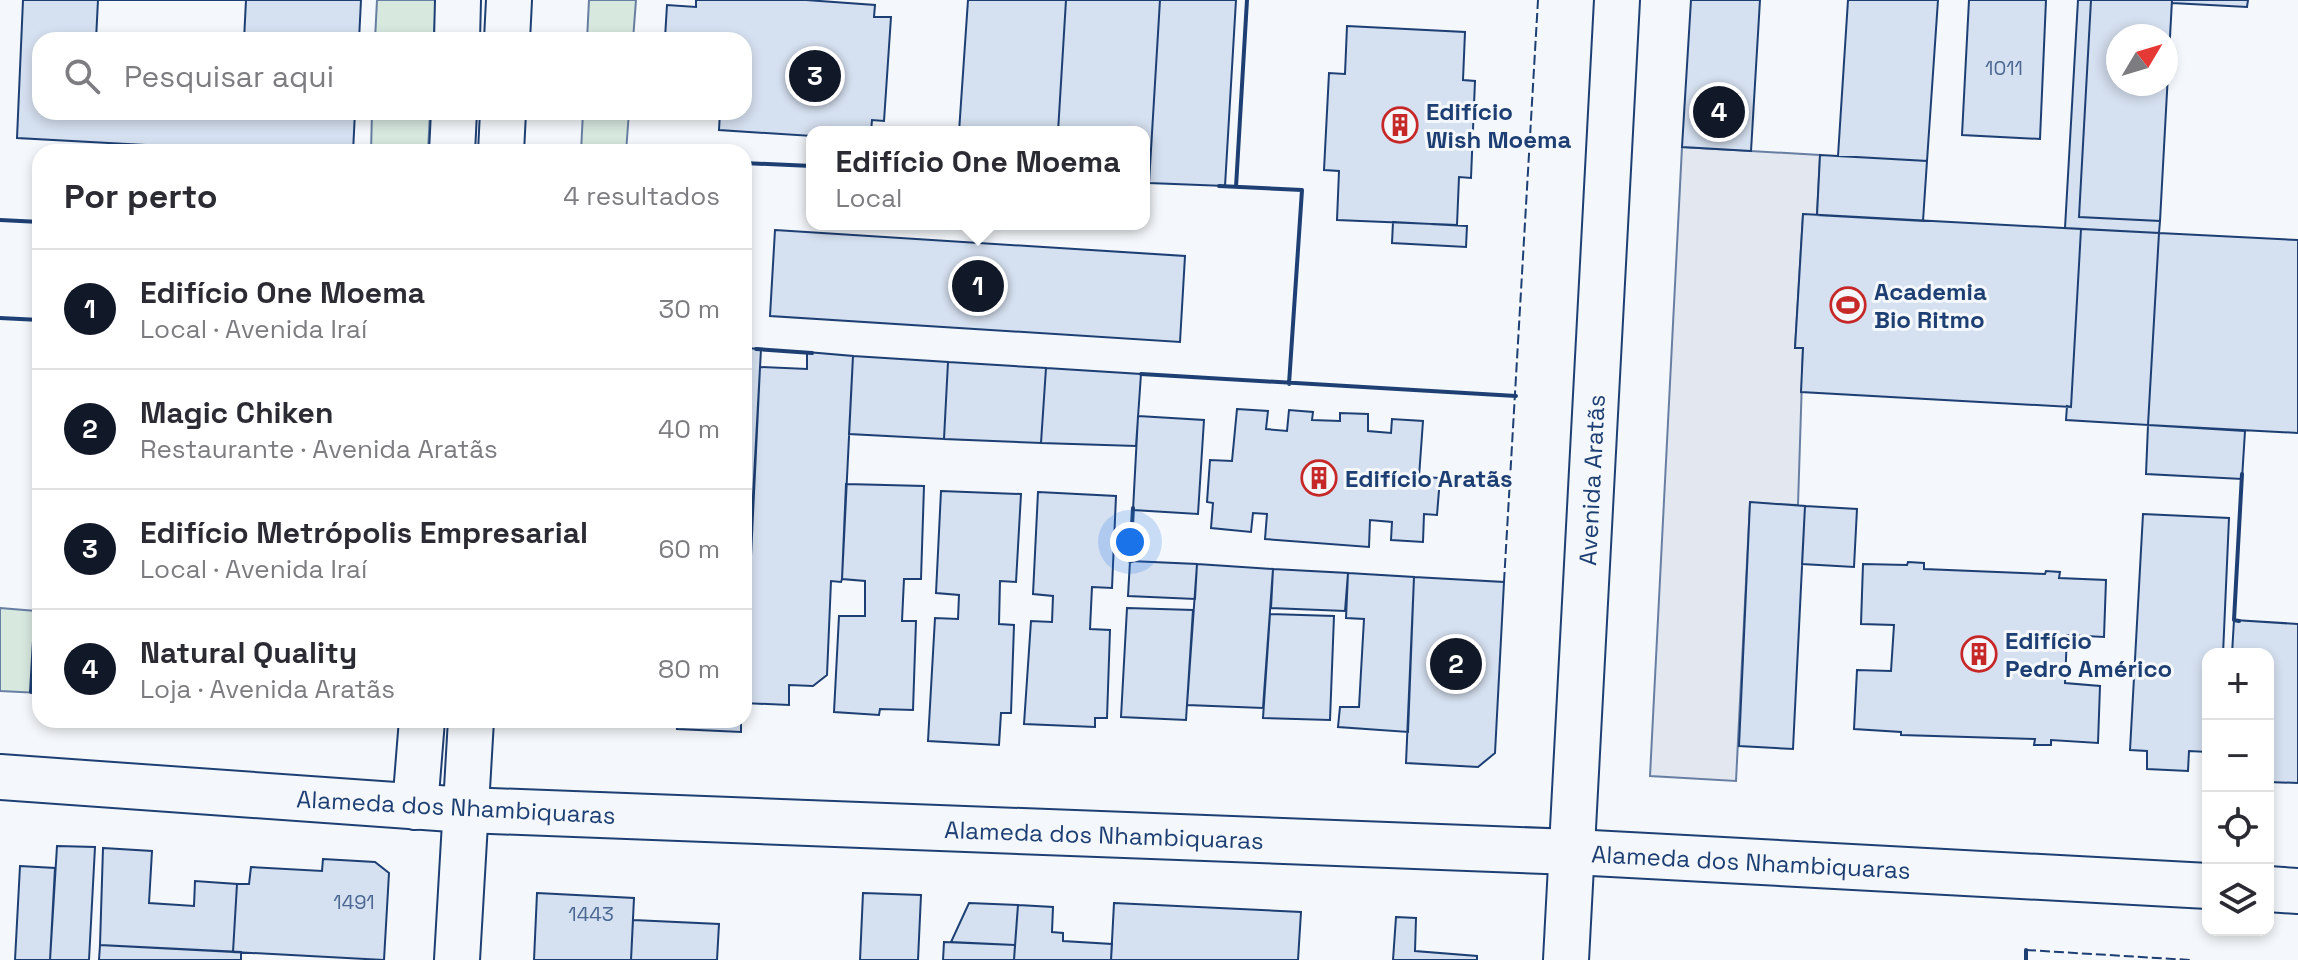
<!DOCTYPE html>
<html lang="pt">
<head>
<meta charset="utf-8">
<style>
  body { margin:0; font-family:"Space Grotesk",sans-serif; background:#f7f7f7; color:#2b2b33 }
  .controls { position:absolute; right:24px; bottom:24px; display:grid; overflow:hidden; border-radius:16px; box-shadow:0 4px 12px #0003 }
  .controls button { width:72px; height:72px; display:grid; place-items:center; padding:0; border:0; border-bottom:2px solid #e1e1e2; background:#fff; color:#2b2b33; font:40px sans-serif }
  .compass { position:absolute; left:2106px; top:24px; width:72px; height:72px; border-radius:50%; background:#fff; box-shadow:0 4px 12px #0003; rotate:52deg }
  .you { position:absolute; left:1130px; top:542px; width:28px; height:28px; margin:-20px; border:6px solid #fff; border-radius:50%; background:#1a73e8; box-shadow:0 0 0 12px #1a73e833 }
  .badge { display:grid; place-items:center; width:52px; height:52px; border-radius:50%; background:#111827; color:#fff; font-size:26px; font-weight:700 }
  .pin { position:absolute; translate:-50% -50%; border:4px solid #fff; box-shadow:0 2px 8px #0006 }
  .popup { position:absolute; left:806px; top:126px; width:344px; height:104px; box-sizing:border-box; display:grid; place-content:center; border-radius:16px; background:#fff; filter:drop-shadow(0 2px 6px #0005); font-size:26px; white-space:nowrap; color:#7c7c81 }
  .popup b { font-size:30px; color:#2b2b33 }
  .popup::after { content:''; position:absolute; left:50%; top:100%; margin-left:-16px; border:16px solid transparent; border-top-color:#fff }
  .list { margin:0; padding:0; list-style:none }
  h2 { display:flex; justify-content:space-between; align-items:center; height:104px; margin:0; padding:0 32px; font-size:34px }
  h2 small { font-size:26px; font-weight:400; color:#7c7c81 }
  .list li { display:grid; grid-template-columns:52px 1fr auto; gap:24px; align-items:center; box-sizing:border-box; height:120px; padding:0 32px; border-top:2px solid #e1e1e2 }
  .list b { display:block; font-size:30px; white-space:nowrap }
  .list p { margin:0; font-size:26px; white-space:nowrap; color:#7c7c81 }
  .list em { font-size:26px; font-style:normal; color:#7c7c81 }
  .icon { flex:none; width:44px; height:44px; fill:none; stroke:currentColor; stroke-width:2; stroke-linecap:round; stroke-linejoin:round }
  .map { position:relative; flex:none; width:2298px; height:960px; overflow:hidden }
  .search { position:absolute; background:#fff; box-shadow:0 4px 12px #0003; left:32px; top:32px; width:720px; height:88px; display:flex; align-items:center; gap:20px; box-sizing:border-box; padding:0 28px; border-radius:24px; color:#7c7c81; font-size:30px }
  .panel { position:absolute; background:#fff; box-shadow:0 4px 12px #0003; left:32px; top:144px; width:720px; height:584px; border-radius:24px }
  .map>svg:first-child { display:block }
  .green { fill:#d7e8df; stroke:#687fa3; stroke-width:2 }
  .parking { fill:#e3e8f0; stroke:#687fa3; stroke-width:2 }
  .building { fill:#d5e0f0; stroke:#1d3f73; stroke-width:2; fill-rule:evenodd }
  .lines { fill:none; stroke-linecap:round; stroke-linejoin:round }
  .minor-casing { stroke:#1d3f73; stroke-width:48 }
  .tertiary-casing { stroke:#1d3f73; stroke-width:48 }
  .minor { stroke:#f4f7fb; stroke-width:44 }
  .tertiary { stroke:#f4f7fb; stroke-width:44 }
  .fence { stroke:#1d3f73; stroke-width:2; stroke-dasharray:10 4; stroke-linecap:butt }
  .wall { stroke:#1d3f73; stroke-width:4 }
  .labels { text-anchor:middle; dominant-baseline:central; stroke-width:6; stroke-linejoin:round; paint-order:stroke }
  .number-label { font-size:20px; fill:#4b6792 }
  .poi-label { font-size:24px; font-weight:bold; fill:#1d3f73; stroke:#f4f7fb; text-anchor:start }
  .street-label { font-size:24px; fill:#1d3f73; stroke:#f4f7fb }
</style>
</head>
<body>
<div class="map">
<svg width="2298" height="960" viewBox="0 0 2298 960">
  <rect width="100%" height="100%" fill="#f4f7fb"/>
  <path class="green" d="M377,0H436L434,40H375Z
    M589,0H636L633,40H587Z
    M372,112H430L428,152H371Z
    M583,112H629L626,152H581Z
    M0,608L36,611L33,648L40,649V693L0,691Z"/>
  <path class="parking" d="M1682,147L1820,155L1817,215H1803L1795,348H1803L1798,505L1750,503L1736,781L1650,776Z"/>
  <path class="building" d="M23,0H361L359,40H40V112H355L353,152H276L17,138Z
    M98,0H246L244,40H96Z
    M696,0H806L875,5L874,17H891L884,121L872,120L871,132H812V136L719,130L720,112H744V40L665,38L667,5L696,7Z
    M968,0H1066L1058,132H959Z
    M1066,0H1160L1149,183H1144V132H1058Z
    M1160,0H1236L1225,186L1149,183Z
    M1691,0H1760L1751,151L1682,147Z
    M1848,0H1938L1927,161L1838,156Z
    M1969,0H2046L2040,139L1962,135Z
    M2078,0H2091L2079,217L2160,221L2159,233L2065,228Z
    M2091,0H2172L2160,221L2079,217ZM2118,36H2166V84H2118Z
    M2172,0H2248L2247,7L2172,3Z
    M1347,26L1465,32L1463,80L1475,81L1471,178L1459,177L1457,225L1337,220L1339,171L1324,170L1329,73L1345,74Z
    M1820,155L1927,161L1923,221L1817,215Z
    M1803,214L2081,229L2071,407L1801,392L1803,348H1795Z
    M1393,222L1467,226L1466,247L1392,243Z
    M2081,229L2159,233L2148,425L2066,420L2067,406L2071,407Z
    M775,230L1185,256L1180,342L770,316Z
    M2159,233L2298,240V433L2148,425Z
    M744,348L761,349L744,662Z
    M807,352L853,356L842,579L841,582L831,581L827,675L813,686L789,685V705L744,703L760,367L807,369Z
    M853,356L948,362L944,439L849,434Z
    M948,362L1046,368L1041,443L944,439Z
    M1046,368L1141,374L1136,446L1041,443Z
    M1237,409L1268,411L1266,429L1287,431L1289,410L1313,412L1312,420L1340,421V413L1368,414V431L1391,433L1392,419L1423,421L1419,477L1440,478L1437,515L1424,514L1423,542L1391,540L1392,522L1370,520L1369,547L1265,539L1267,514L1253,513L1251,532L1211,528L1213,503L1207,502L1210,460L1232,461Z
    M1138,416L1204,420L1198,514L1133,510Z
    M2148,425L2245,431L2242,479L2146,474Z
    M846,484L924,486L921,579H904L902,621H916L913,710L880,709L879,715L834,712L839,616H865V581L842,579Z
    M941,491L1021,494L1016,582L1000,581L999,624L1014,625L1011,713H1001L999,745L928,741L935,618L958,619L959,595L936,593Z
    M1038,492L1116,496L1112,588L1092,587L1090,629L1110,630L1107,718H1095V727L1024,724L1031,621L1052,622L1053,596L1033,594Z
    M1750,502L1805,506L1793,749L1739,746Z
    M1805,506L1857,509L1854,567L1802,564Z
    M2143,514L2229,518L2223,654H2208V752L2189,751L2188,771L2147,769V751L2130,750Z
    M1130,561L1197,564L1195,599L1128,596Z
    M1908,562L1924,563V569L2045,574L2046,571L2060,572L2059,578L2106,580L2104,637L2067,635L2065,683L2100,686L2098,743L2051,740V745H2034L2035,739L1901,735V732L1854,729L1857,670L1891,671L1894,625L1861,624L1863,564L1907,565Z
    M1197,564L1273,569L1263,708L1187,705Z
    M1273,569L1348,573L1345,611L1271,608Z
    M1348,573L1414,577L1408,732L1338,727L1340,707H1359L1364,619L1346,618Z
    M1414,577L1504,582L1495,753L1478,767L1406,763Z
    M1127,608L1193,610L1186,720L1121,717Z
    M1270,614L1334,616L1330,720L1263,718Z
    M2234,620L2298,624V783L2268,782V654H2232Z
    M677,720H741V732L677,729Z
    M57,846L95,847L89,960H50Z
    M103,848L152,851L149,903L194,906L195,881L237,884L233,952L100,945Z
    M323,859L375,862L389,873L384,960L233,952L237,884H249L251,867L322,871Z
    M20,866L55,868L50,960H15Z
    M537,893L634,898L631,960H534Z
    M863,893L921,895L918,960H860Z
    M969,903L1018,905L1015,945L951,942Z
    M1114,903L1301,912L1298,960H1111Z
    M1018,905L1053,907L1052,932L1063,933V941L1112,944L1111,960H1014Z
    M1396,917L1416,918L1415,951L1477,956V960H1393Z
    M633,920L719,924L717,960H631Z
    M944,942L1015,945L1014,960H943Z
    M100,945L241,952V960H99Z"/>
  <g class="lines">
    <defs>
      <path id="minor" d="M457,40L458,0
        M507,40L509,0
        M452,152L454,112
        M501,152L503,112
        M415,807L422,720
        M457,960L471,720
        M1566,960L1617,0"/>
      <path id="tertiary" d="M0,777L466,810L1573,852L2208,886
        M2268,889L2298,891"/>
    </defs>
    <use href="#minor" class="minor-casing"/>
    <use href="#tertiary" class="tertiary-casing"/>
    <use href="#minor" class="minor"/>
    <use href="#tertiary" class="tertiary"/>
    <path class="fence" d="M1504,582L1538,0
      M2026,950L2190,960"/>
    <path class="wall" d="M744,163L812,166
      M1219,186L1302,190L1289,384
      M1236,187L1247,0
      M0,220L40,222
      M0,318L40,320
      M756,349L812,353
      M1141,374L1516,396
      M1132,561H1130L1133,508
      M2239,621L2234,620L2242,474
      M31,692L40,538
      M2026,960V950"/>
  </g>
  <defs>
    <symbol id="building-ring" viewBox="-11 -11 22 22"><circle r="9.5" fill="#f4f7fb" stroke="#c62828" stroke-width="1.5"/><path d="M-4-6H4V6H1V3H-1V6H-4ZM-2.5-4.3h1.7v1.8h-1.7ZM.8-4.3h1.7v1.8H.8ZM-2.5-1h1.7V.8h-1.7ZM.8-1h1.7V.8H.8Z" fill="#c62828"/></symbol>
    <symbol id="stadium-ring" viewBox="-11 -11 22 22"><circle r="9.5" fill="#f4f7fb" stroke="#c62828" stroke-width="1.5"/><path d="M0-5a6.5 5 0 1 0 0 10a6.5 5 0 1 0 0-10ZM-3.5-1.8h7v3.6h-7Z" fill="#c62828"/></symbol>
  </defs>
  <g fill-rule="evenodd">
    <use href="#building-ring" x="1380" y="105" width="40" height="40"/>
    <use href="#stadium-ring" x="1828" y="285" width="40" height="40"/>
    <use href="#building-ring" x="1299" y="458" width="40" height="40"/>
    <use href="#building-ring" x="1959" y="634" width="40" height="40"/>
  </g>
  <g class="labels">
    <g class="number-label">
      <text x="2004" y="68">1011</text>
      <text x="354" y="902">1491</text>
      <text x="591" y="914">1443</text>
    </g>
    <g class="poi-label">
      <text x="1426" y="111">Edifício<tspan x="1426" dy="28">Wish Moema</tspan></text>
      <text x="1874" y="291">Academia<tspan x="1874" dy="28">Bio Ritmo</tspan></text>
      <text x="1345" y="478">Edifício Aratãs</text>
      <text x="2005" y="640">Edifício<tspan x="2005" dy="28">Pedro Américo</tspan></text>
    </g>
    <g class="street-label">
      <text transform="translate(1592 480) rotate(-87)">Avenida Aratãs</text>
      <text transform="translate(456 807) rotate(3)">Alameda dos Nhambiquaras</text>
      <text transform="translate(1104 835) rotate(2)">Alameda dos Nhambiquaras</text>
      <text transform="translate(1751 862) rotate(3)">Alameda dos Nhambiquaras</text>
    </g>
  </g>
</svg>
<div class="controls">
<button>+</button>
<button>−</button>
<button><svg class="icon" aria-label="locate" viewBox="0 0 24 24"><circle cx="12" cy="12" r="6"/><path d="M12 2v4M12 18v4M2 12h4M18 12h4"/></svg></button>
<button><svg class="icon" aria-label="layers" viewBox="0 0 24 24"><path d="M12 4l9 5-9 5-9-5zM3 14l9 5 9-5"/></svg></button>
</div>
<svg class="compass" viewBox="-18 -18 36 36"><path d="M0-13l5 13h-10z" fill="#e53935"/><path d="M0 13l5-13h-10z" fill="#7c7c81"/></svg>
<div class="you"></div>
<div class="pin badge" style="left:978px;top:286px">1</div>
<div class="popup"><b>Edifício One Moema</b>Local</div>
<div class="pin badge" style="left:1456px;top:664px">2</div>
<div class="pin badge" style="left:815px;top:76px">3</div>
<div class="pin badge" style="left:1719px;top:112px">4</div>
<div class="search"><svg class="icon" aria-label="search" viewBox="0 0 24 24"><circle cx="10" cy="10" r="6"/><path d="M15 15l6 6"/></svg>Pesquisar aqui</div>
<section class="panel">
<h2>Por perto<small>4 resultados</small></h2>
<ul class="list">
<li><span class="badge">1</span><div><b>Edifício One Moema</b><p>Local · Avenida Iraí</p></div><em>30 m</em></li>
<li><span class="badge">2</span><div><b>Magic Chiken</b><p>Restaurante · Avenida Aratãs</p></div><em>40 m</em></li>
<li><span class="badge">3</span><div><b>Edifício Metrópolis Empresarial</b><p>Local · Avenida Iraí</p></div><em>60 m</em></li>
<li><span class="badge">4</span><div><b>Natural Quality</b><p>Loja · Avenida Aratãs</p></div><em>80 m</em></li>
</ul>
</section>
</div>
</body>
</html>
